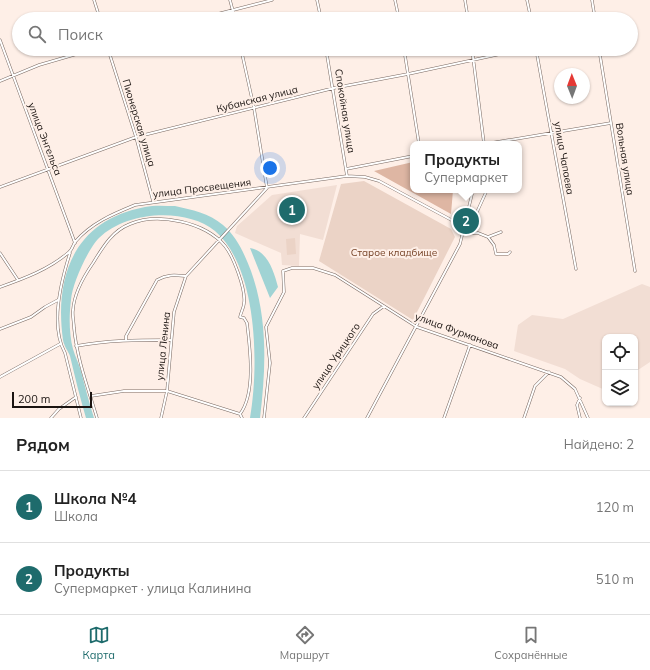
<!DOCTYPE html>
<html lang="ru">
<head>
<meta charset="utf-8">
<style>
  body { margin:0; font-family:Mulish,sans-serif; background:#f2f2f2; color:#222 }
  .controls { position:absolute; right:12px; bottom:12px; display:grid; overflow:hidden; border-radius:8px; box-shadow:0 1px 3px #0004 }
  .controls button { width:36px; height:36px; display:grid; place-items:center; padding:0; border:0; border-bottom:1px solid #e0e0e0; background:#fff; color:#222; font:20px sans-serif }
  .compass { position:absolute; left:554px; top:68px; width:36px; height:36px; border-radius:50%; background:#fff; box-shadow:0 1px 3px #0004; rotate:359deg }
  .scale { position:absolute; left:12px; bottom:10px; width:80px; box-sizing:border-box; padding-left:4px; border:2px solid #1b1411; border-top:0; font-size:11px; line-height:14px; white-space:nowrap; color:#1b1411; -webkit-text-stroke:3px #feefe7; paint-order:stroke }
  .you { position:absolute; left:270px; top:168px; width:14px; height:14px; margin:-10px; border:3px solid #fff; border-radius:50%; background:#1a73e8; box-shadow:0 0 0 6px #1a73e833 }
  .badge { display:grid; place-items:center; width:26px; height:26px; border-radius:50%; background:#1e6b6c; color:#fff; font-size:13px; font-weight:700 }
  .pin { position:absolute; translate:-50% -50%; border:2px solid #fff; box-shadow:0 1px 4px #0006 }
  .popup { position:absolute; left:410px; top:141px; width:112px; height:52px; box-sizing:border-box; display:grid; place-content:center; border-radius:8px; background:#fff; filter:drop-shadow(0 1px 3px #0005); font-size:13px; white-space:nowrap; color:#767676 }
  .popup b { font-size:15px; color:#222 }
  .popup::after { content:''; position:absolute; left:50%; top:100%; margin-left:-8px; border:8px solid transparent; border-top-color:#fff }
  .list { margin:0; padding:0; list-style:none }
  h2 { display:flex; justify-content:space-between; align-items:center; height:52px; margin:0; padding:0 16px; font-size:17px }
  h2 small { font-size:13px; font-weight:400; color:#767676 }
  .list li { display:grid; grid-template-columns:26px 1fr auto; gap:12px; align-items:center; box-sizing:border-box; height:72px; padding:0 16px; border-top:1px solid #e0e0e0 }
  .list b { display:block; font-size:15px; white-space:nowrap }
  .list p { margin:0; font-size:13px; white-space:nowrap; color:#767676 }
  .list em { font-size:13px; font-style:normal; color:#767676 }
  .icon { flex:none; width:22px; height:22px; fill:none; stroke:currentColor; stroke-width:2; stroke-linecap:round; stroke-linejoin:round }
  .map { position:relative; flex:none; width:650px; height:418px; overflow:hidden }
  .search { position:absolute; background:#fff; box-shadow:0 1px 3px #0004; left:12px; right:12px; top:12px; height:44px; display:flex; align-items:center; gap:10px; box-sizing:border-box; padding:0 14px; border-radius:22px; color:#767676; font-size:15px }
  .sheet { height:196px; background:#fff }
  nav { display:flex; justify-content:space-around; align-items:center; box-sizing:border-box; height:56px; border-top:1px solid #e0e0e0; background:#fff; font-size:11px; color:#767676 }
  nav a { display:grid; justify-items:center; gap:2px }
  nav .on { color:#1e6b6c }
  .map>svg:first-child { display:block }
  .built { fill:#f2ded4 }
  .green { fill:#ebd3c6 }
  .forest { fill:#deb6a3 }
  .water { fill:#a0d3d4 }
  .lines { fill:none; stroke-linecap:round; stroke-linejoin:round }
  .street-casing { stroke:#786861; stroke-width:3 }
  .street { stroke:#fff; stroke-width:2 }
  .labels { text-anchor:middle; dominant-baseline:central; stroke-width:4; stroke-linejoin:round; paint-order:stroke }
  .street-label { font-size:10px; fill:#1b1411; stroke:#feefe7 }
  .park-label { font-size:10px; fill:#764226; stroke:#feefe7 }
</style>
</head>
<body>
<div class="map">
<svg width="650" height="418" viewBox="0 0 650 418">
  <rect width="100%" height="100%" fill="#feefe7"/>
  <path class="built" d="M337,185L323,240L300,234L299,266L282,265L281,253L235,233L237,226L272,195Z
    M642,284L650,287V362L635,372V337H605V390L580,379L565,369L514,351L518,325L532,315L563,319Z"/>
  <path class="green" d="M364,181L451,229L455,237L413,320L319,261L341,184Z
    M295,238L296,254L287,255L286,239Z"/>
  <path class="forest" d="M413,162V190H453L451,214L374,171Z"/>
  <path class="water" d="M175,206C192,210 209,213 223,225C237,237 244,253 251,271C268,319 266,368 260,418H250C259,366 258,268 215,231C186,207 126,211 99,238C88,249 72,284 71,300C69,316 69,334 73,349C75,356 79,364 81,371C85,387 89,402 94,418H86C80,398 75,377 70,356C68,351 64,346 63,340C54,275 75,220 145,207C154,205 165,206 175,206Z
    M250,248C268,251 274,272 278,287L270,298Z"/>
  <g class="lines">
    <defs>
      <path id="street" d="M94,0L100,19
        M230,0L235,19
        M317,0L321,19
        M395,0L399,19
        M465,0L468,19
        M527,0L531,19
        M592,0L595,19
        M198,19L272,0
        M0,40L75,243
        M108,49L136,137L153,201
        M326,49L347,176
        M404,49L419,144
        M472,49L484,144
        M536,49L576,269
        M599,49L635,271
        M0,81L39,65L94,49
        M485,144L611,123
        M346,169L413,156
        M0,187L136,137L334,88L408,74L524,49
        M464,232L471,225L487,190
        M464,233H478L488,237L501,232
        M488,237L494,245L496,254H508L510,252
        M0,253L18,280
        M70,253C61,281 50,326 65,353L81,418
        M0,287C23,279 50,269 69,252C72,250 73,245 75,242C91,223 113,214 135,205L347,176L365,177L379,181L457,223L463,233
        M0,329L31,317L45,307L58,300
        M126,340V336L157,280C167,274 175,275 186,276
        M76,346C108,340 138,340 170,340
        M0,377L60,344
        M91,396L124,391H167L240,414
        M51,418L59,409L76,397
        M97,418C88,388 77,359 74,328C74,322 72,315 73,310C74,294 84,276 93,263C103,247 112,231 130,224C158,212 205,222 225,246C233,256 246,289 244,303C244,307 241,312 240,317L244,318L247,323C250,348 256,393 240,414L242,418
        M161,418L167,391L174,312L186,276L267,188L254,108L241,49
        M264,418L270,363L266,327L284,292L283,271L292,268H313L335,275L417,327L561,377L575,389L588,418
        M304,418L373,314L384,306
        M367,418L460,244L473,190
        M444,418L470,345
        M524,418L535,386L549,372
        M580,418L577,405L580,398"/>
    </defs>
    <use href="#street" class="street-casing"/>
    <use href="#street" class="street"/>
  </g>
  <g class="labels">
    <g class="street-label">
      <text transform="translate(257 99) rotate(-14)">Кубанская улица</text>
      <text transform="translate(345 111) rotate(81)">Спокойная улица</text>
      <text transform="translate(139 123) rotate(73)">Пионерская улица</text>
      <text transform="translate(45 139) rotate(69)">улица Энгельса</text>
      <text transform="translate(564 158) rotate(80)">улица Чапаева</text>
      <text transform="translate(625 159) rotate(81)">Вольная улица</text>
      <text transform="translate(202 188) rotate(-7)">улица Просвещения</text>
      <text transform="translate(457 331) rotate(20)">улица Фурманова</text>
      <text transform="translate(163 346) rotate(-84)">улица Ленина</text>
      <text transform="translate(336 356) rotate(-56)">улица Урицкого</text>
    </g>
    <g class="park-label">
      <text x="394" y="252">Старое кладбище</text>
    </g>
  </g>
</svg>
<div class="controls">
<button><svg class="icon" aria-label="locate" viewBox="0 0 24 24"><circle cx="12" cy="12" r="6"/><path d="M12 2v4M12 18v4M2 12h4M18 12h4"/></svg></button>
<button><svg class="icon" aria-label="layers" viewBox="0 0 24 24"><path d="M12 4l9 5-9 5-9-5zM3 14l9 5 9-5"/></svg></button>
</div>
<svg class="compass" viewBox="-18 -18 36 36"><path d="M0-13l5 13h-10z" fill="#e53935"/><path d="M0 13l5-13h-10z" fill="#767676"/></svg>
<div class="scale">200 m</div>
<div class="you"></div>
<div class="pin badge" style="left:292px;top:210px">1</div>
<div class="pin badge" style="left:466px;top:221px">2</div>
<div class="popup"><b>Продукты</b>Супермаркет</div>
<div class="search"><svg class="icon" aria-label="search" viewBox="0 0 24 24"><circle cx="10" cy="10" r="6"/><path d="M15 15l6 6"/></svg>Поиск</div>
</div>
<section class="sheet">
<h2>Рядом<small>Найдено: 2</small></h2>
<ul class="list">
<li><span class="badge">1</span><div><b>Школа №4</b><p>Школа</p></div><em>120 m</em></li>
<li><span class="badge">2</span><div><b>Продукты</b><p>Супермаркет · улица Калинина</p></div><em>510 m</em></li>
</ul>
</section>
<nav>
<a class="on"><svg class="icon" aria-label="map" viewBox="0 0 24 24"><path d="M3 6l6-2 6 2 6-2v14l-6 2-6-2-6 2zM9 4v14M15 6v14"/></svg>Карта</a>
<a><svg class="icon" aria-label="directions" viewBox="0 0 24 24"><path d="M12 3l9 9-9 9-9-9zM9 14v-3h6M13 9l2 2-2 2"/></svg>Маршрут</a>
<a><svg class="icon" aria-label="saved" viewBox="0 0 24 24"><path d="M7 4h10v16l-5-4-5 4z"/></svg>Сохранённые</a>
</nav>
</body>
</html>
